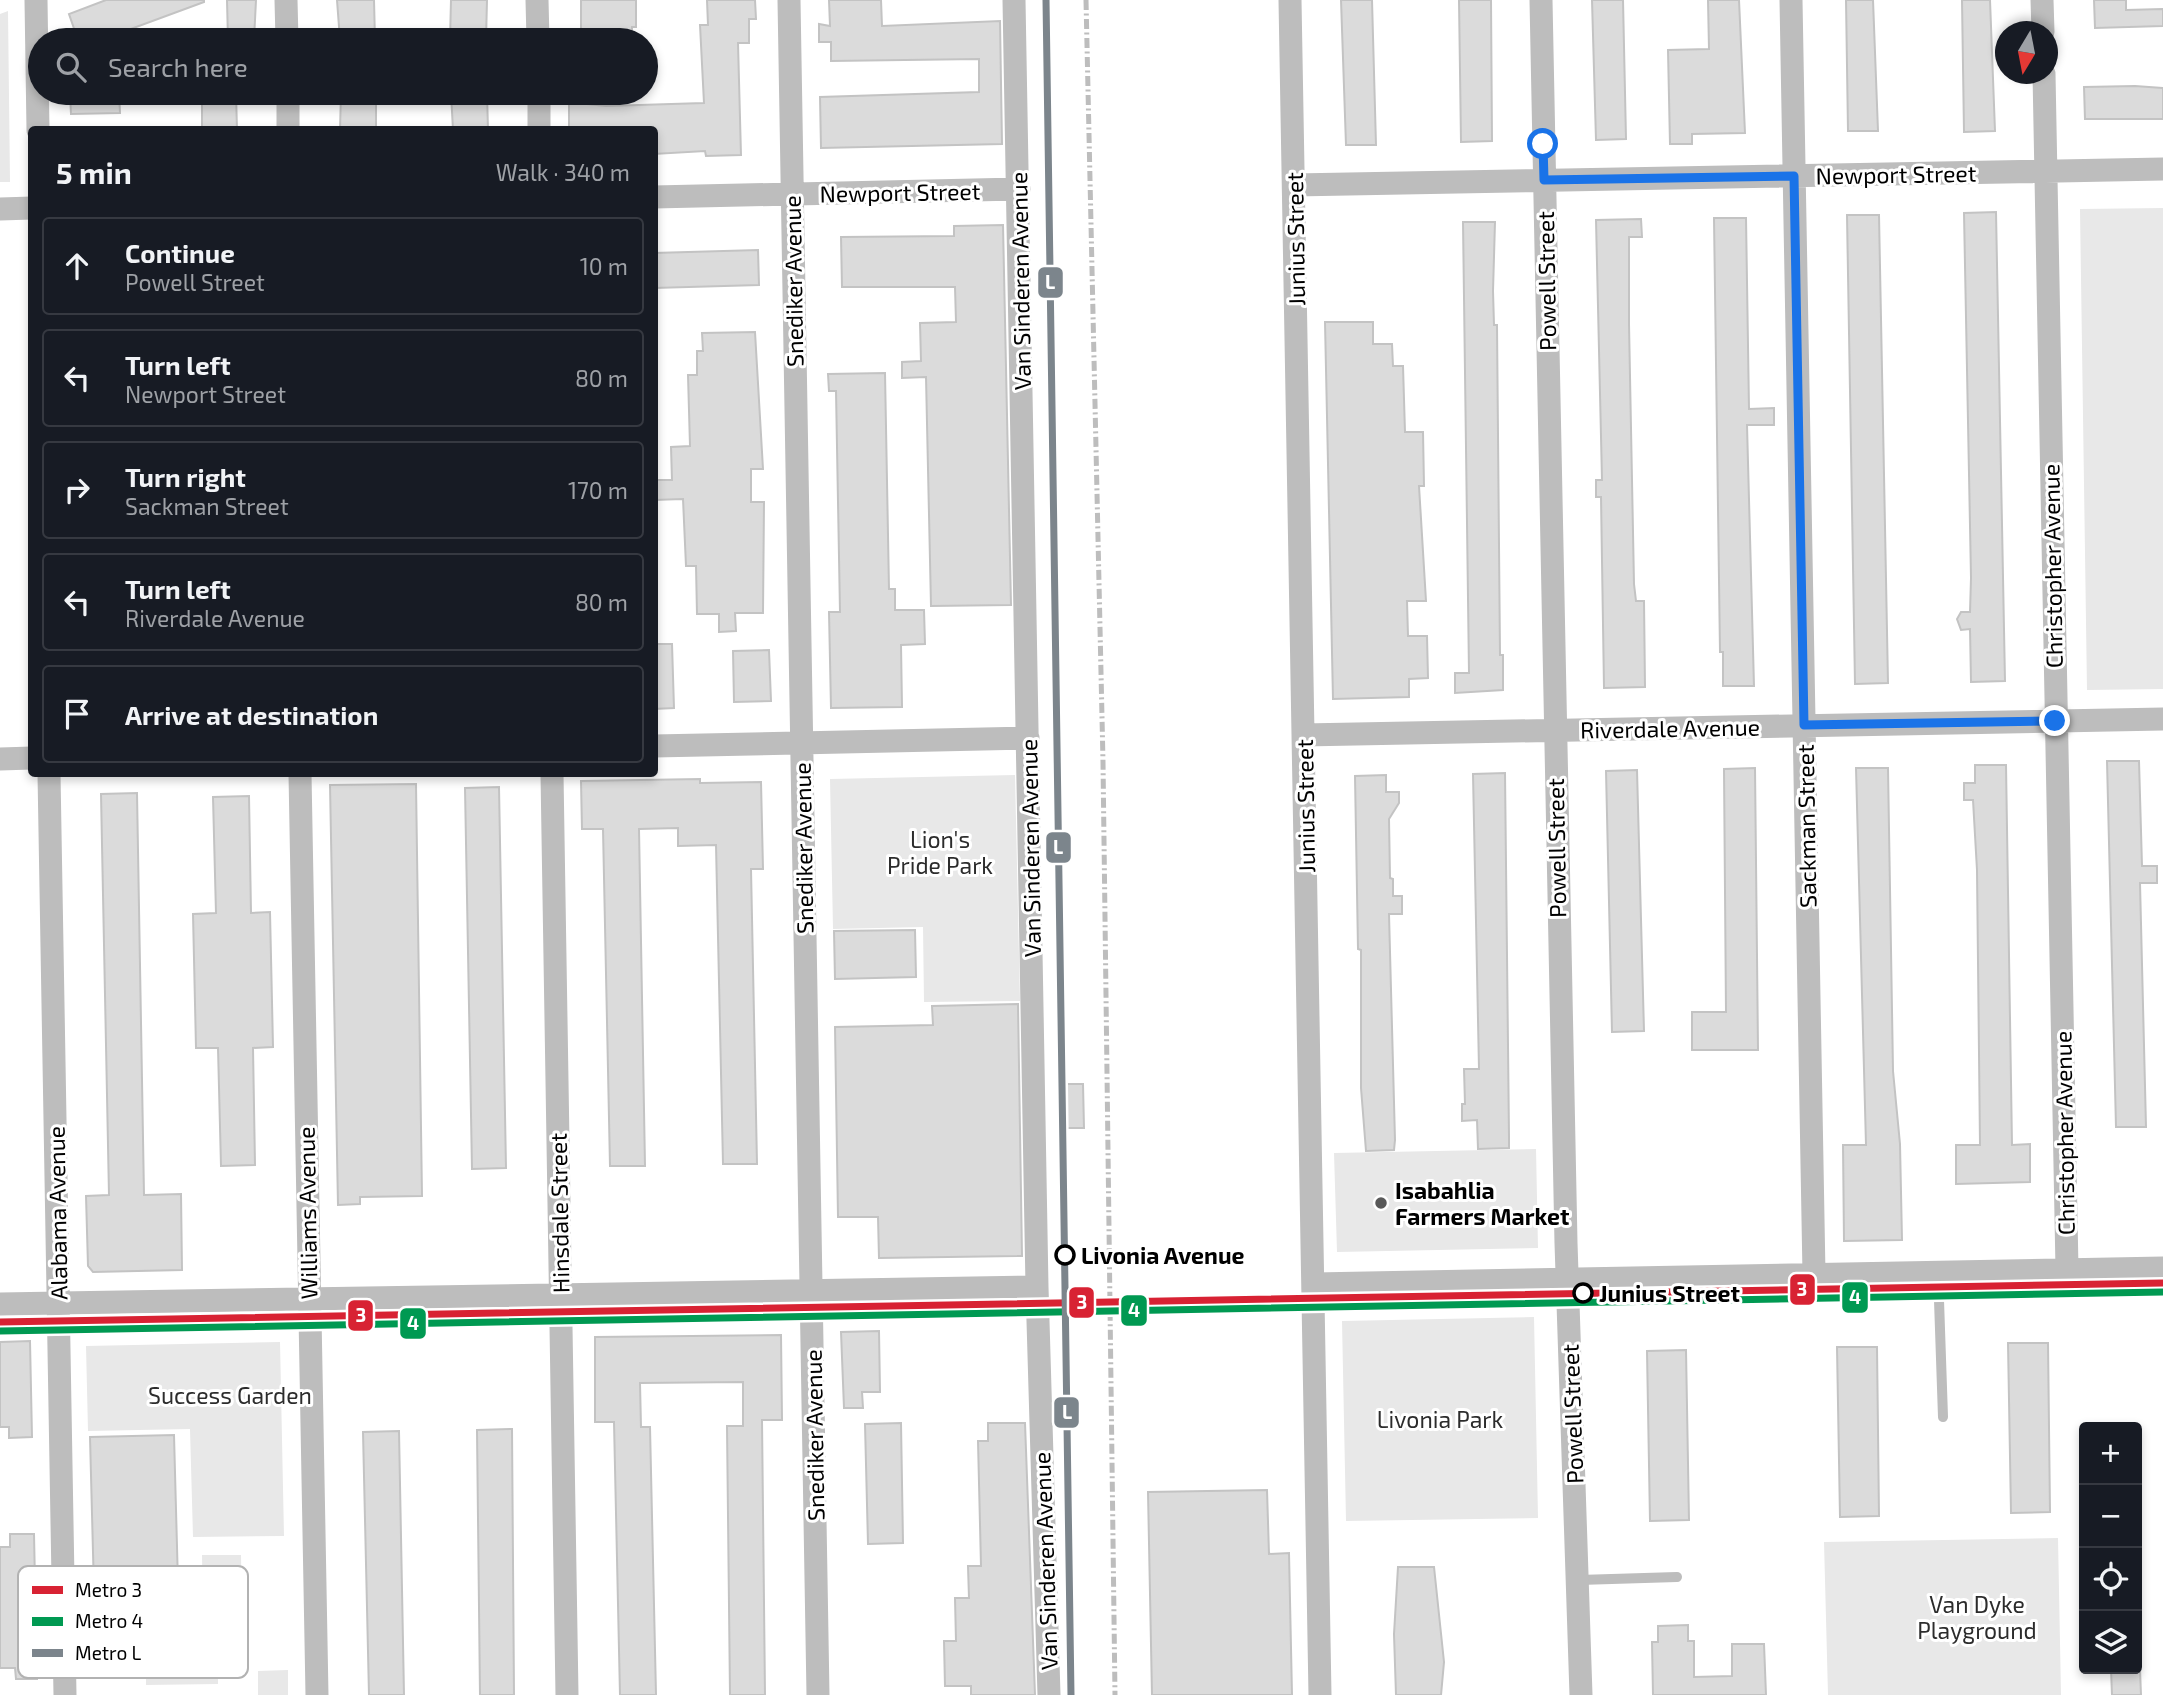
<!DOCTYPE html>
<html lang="en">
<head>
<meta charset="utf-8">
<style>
  body { margin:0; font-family:"Exo 2",sans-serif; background:#242831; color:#f1f3f6 }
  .controls { position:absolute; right:21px; bottom:21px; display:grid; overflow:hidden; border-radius:7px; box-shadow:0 4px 10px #0003 }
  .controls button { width:63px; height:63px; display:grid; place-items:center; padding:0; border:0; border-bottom:2px solid #363941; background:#171b24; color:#f1f3f6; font:35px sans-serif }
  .compass { position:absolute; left:1995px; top:21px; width:63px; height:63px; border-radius:50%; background:#171b24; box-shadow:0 4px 10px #0003; rotate:190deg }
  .stop { position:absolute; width:21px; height:21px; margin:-16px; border:5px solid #1a73e8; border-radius:50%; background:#fff }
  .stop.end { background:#1a73e8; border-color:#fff; box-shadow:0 2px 7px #0008 }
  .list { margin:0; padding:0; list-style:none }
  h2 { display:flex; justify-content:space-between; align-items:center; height:91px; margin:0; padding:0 28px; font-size:30px }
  h2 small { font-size:23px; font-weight:400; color:#9ea1a6 }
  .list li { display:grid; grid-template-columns:46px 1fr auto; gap:21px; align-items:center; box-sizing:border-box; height:98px; margin:0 14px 14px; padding:0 14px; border:2px solid #363941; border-radius:7px }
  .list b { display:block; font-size:26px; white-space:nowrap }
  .list p { margin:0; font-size:23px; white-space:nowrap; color:#9ea1a6 }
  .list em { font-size:23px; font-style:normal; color:#9ea1a6 }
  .icon { flex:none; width:38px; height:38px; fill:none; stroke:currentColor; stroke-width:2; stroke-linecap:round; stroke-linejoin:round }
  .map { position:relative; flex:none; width:2163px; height:1695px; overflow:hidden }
  .search { position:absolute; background:#171b24; box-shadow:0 4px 10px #0003; left:28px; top:28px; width:630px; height:77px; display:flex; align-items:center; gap:18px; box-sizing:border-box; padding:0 24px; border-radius:38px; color:#9ea1a6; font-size:26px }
  .panel { position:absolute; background:#171b24; box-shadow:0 4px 10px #0003; left:28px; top:126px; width:630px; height:651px; border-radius:7px }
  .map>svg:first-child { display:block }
  .green { fill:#e8e8e8 }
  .building { fill:#dbdbdb; stroke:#c3c3c3; stroke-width:2 }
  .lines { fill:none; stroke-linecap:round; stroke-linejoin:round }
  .service { stroke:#bdbdbd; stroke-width:10 }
  .minor { stroke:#bdbdbd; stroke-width:23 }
  .rail { stroke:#bdbdbd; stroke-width:5; stroke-dasharray:10 3.5 2 3.5; stroke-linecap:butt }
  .metro-1-casing { stroke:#fff; stroke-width:12 }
  .metro-2-casing { stroke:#fff; stroke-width:12 }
  .metro-3-casing { stroke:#fff; stroke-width:12 }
  .metro-1 { stroke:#d82233; stroke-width:7 }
  .metro-2 { stroke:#009952; stroke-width:7 }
  .metro-3 { stroke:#7c858c; stroke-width:7 }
  .route { stroke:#1a73e8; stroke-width:9 }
  .poi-dot { fill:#595959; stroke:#fff; stroke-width:2.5 }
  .stop-dot { fill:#fff; stroke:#000; stroke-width:3.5 }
  .labels { text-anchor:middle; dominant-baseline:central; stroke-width:6; stroke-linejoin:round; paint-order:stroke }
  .street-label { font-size:23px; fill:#000; stroke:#fff }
  .park-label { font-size:23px; fill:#2c2c2c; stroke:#fff }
  .poi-label { font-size:23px; font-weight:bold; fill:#000; stroke:#fff; text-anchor:start }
  .stop-label { font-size:23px; font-weight:bold; fill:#000; stroke:#fff; text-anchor:start }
  .key { fill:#fff; stroke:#b2b2b2; stroke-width:2 }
  .key-label { font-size:19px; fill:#000 }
  .line-badge { stroke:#fff; stroke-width:2.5 }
  .badge-label { font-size:19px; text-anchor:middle; font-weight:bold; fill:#fff }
</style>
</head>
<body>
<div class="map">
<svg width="2163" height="1695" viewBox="0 0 2163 1695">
  <rect width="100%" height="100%" fill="#fff"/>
  <path class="green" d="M8,11L10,182H0V14Z
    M2163,208V689L2087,690L2080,209Z
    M1015,775L1020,1001L924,1002L923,927L833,929L830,779Z
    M1536,1149L1538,1248L1337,1252L1334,1153Z
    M1534,1317L1538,1518L1346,1521L1342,1321Z
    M280,1342L284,1536L193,1537L190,1429L88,1431L86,1346Z
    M2058,1538L2061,1695H1828L1824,1542Z
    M202,1555H241L242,1613H203Z
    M218,1643V1684L146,1685V1644Z
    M288,1670V1695H258V1671Z"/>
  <path class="building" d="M106,0H204V2L101,40H78L69,14Z
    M227,0H256L254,40H228Z
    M337,0H374L375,40H340Z
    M451,0H487L486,40H450Z
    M581,0H636V27H632V36H619V40H581Z
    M707,0H755L756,19H749V43H738L741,155L706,156L705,151L654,154V130H569V93H588V104L606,106L704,103L700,25H708Z
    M829,0H881L882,26L1000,21L1002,144L821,148L820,97L979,92V59L831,61V42H819V24L830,26Z
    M1341,0H1372L1376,145H1346Z
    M1459,0H1491L1492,141L1461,142Z
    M1592,0H1623L1626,139L1596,140Z
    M1708,0H1739L1745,133L1692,134V144H1670L1668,50L1709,49Z
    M1846,0H1873L1878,131H1848Z
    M1962,0H1990L1995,131L1964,132Z
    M2094,0H2126V10L2163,9V26L2095,28Z
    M2135,86L2163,88V119H2085L2084,87Z
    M76,93H119L120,113L71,114L70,94Z
    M202,93H236L237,130H202Z
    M341,93H376V130H340Z
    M451,93H487L488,130H453Z
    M1996,212L2005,681L1971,682L1970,629L1961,630L1957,619L1961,612H1970L1971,578L1964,213Z
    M1847,215H1879L1888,683L1855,684Z
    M1714,218H1746L1749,409L1774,408V425H1747L1754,686H1723V652H1720Z
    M1641,219L1642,237H1629V324L1634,584L1636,601H1644L1645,687L1604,688L1601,497H1596V480H1602L1596,220Z
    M1463,222H1495L1493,291L1494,325H1497L1500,655H1503V690L1455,693V673H1469Z
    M1003,225L1011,605L931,606L926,377L902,378V362L921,361L920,323L956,322L955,287H842L841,237L954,236V226Z
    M758,250L759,285L654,288V253Z
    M1325,322H1373V344H1392L1393,366H1403L1405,432H1423L1424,486H1419L1426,601H1407L1408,636H1427L1428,678L1409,679V697L1333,699Z
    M755,332L763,469H751V502H764L763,613H735L736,631L719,632V614H697L696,566H686L683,499L654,500V480H672L671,447L690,446L688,375H697V351H703L702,333Z
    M885,373L889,589H895V610H924L925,644L901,645L902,707L831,708L829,612H840L836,391H829L828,374Z
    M654,644H672L674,708L654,709Z
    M769,650L771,701L734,702L733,651Z
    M2107,761H2139L2142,866H2157V883H2140L2146,1127H2116Z
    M1975,765H2006L2012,1145L2030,1144V1182L1956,1184V1145H1980L1977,870L1973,800H1964V783H1975Z
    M1755,768L1758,1050H1692V1012H1726L1724,769Z
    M1856,768H1888L1893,1071L1900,1144L1902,1240L1844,1241L1843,1145H1866Z
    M1637,770L1644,1031L1612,1032L1606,771Z
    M1505,773L1509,1137V1148L1478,1149L1477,1120L1462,1121V1104H1465L1464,1069H1479L1473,774Z
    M1386,775V792H1399V803L1389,819L1390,878L1393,879V896H1402V914H1389L1395,1140L1394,1150L1366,1151L1361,1088V950L1358,949L1355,776Z
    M700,779V783L761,782L763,869H751L757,1164H723L716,845L678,846V828L639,829L645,1166H610L603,829H582L581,781Z
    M416,784L422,1196L360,1197V1204L338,1205L330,785Z
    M499,787L506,1168L472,1169L465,788Z
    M137,793L144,1195L181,1194L182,1270L93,1272L88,1266L86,1196L109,1195L101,794Z
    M249,796L251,913L270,912L273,1047L253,1048L255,1165L221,1166L218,1048H196L193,914L216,913L213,797Z
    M915,930L916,977L835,979L834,931Z
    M1018,1004L1022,1256L879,1258L878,1217H838L835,1027L933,1025L932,1006Z
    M1066,1084H1083L1084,1128H1067Z
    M879,1331L880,1392H862L863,1408H844L841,1332Z
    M781,1335L782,1420H762L765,1695H730L727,1426H743V1382L640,1383L641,1427H650L656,1695H620L614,1422H595V1337Z
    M30,1341L32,1437L9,1438V1427H0V1342Z
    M2008,1343H2048L2050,1512L2011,1513Z
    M1837,1347H1877L1879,1516L1840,1517Z
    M1686,1350L1689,1520L1650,1521L1647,1351Z
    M901,1423L903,1543L868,1544L865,1424Z
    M988,1423H1025L1035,1695H971V1686H945L944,1641H956L955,1598H969L968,1566H981L978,1441H988Z
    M512,1429L514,1695H480L477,1430Z
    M399,1431L404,1695H369L363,1432Z
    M174,1435L179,1621L118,1623V1628L95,1629L90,1437Z
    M1267,1490L1269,1554L1289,1553L1292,1695H1152L1148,1492Z
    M10,1534H34L37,1679H16L15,1668H0V1547H10Z
    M1398,1567H1434L1444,1662L1441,1695H1396L1394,1634Z
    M1688,1625V1641H1694V1677L1732,1676V1644H1764L1766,1695H1653L1652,1642H1658V1626Z
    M2111,1669H2140L2141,1695H2112Z"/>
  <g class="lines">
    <path class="service" d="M1938,1271L1943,1417
      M1579,1580L1677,1577"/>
    <path class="minor" d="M36,0L38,130
      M286,0L287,40
      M537,0L538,40
      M789,0L818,1695
      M1014,0L1037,1287L1049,1695
      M1290,0L1320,1695
      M1541,0L1566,1243L1581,1695
      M1791,0L1814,1274
      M2042,0L2043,32
      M2044,74L2067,1269
      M288,93V130
      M539,93V130
      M1294,185L2163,169
      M654,197L1019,189
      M0,209L32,208
      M1303,735L2163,719
      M654,746L1028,738
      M0,759L32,758
      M49,774L65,1695
      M300,774L317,1695
      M552,774L567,1695
      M1314,1284L2163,1268
      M0,1304L1037,1287"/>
    <path class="rail" d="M1086,0L1103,762L1115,1695"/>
    <defs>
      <path id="metro-1" d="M0,1322L2163,1283"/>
      <path id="metro-2" d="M0,1331L2163,1292"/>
      <path id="metro-3" d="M1046,0L1071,1695"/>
    </defs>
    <use href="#metro-1" class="metro-1-casing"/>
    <use href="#metro-2" class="metro-2-casing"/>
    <use href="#metro-3" class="metro-3-casing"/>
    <use href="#metro-1" class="metro-1"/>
    <use href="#metro-2" class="metro-2"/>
    <use href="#metro-3" class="metro-3"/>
  </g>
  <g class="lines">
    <path class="route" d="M1543,144L1544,180L1794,176L1804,725L2055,721"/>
  </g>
  <circle class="poi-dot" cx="1381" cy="1203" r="7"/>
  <g class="stop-dot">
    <circle cx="1065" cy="1255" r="9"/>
    <circle cx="1583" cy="1293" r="9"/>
  </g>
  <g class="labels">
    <g class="street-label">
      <text transform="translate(1896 174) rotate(-1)">Newport Street</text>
      <text transform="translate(900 192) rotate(-1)">Newport Street</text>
      <text transform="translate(1295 239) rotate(-91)">Junius Street</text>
      <text transform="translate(793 281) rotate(-91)">Snediker Avenue</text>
      <text transform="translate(1020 281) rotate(-91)">Van Sinderen Avenue</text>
      <text transform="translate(1546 281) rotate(-91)">Powell Street</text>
      <text transform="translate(2052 566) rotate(-91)">Christopher Avenue</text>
      <text transform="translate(1670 728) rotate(-1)">Riverdale Avenue</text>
      <text transform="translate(1305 806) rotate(-91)">Junius Street</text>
      <text transform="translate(1806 826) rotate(-91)">Sackman Street</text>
      <text transform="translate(803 848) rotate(-91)">Snediker Avenue</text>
      <text transform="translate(1030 848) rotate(-91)">Van Sinderen Avenue</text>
      <text transform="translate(1556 848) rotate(-91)">Powell Street</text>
      <text transform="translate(2064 1133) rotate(-91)">Christopher Avenue</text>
      <text transform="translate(57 1213) rotate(-91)">Alabama Avenue</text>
      <text transform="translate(307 1213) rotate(-91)">Williams Avenue</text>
      <text transform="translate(559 1213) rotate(-91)">Hinsdale Street</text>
      <text transform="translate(1572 1414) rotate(-92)">Powell Street</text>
      <text transform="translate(814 1435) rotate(-91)">Snediker Avenue</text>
      <text transform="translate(1045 1561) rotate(-92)">Van Sinderen Avenue</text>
    </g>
    <g class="park-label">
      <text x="940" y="839">Lion's<tspan x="940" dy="26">Pride Park</tspan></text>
      <text x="230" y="1395">Success Garden</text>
      <text x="1440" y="1419">Livonia Park</text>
      <text x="1977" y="1604">Van Dyke<tspan x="1977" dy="26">Playground</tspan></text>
    </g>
    <g class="poi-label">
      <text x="1395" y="1190">Isabahlia<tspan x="1395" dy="26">Farmers Market</tspan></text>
    </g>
    <g class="stop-label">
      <text x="1081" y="1255">Livonia Avenue</text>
      <text x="1599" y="1293">Junius Street</text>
    </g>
  </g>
  <rect x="18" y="1566" width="230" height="112" rx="10" class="key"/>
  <rect x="32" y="1586" width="31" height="8" fill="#d82233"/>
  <rect x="32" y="1617" width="31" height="9" fill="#009952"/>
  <rect x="32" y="1649" width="31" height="8" fill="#7c858c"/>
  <g class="key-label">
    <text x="75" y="1597">Metro 3</text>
    <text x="75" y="1628">Metro 4</text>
    <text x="75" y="1660">Metro L</text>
  </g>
  <g class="line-badge">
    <rect x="1037" y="266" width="27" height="33" rx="7" fill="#7c858c"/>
    <rect x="1045" y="831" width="27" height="33" rx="7" fill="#7c858c"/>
    <rect x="1789" y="1273" width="27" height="33" rx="7" fill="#d82233"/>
    <rect x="1841" y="1281" width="28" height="33" rx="7" fill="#009952"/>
    <rect x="1068" y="1286" width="27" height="33" rx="7" fill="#d82233"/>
    <rect x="1120" y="1294" width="28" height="33" rx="7" fill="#009952"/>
    <rect x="347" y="1299" width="27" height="33" rx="7" fill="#d82233"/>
    <rect x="399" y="1307" width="28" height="33" rx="7" fill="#009952"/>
    <rect x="1053" y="1396" width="27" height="33" rx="7" fill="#7c858c"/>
  </g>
  <g class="badge-label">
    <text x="1050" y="289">L</text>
    <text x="1058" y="854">L</text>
    <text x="1802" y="1296">3</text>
    <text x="1855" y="1304">4</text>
    <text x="1082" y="1309">3</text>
    <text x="1134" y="1317">4</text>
    <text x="361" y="1322">3</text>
    <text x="413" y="1330">4</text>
    <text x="1067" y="1419">L</text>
  </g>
</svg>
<div class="controls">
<button>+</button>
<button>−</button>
<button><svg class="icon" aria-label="locate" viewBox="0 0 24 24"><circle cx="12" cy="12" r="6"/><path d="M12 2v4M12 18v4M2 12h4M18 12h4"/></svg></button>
<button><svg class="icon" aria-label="layers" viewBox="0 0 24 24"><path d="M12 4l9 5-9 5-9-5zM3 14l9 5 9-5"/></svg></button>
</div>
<svg class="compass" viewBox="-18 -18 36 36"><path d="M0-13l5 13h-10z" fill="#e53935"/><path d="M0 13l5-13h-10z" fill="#9ea1a6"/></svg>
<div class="stop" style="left:1543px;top:144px"></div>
<div class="stop end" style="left:2055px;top:721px"></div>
<div class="search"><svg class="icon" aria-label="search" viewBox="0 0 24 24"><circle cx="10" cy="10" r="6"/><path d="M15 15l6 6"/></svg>Search here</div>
<section class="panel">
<h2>5 min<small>Walk · 340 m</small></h2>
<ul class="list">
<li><svg class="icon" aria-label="ahead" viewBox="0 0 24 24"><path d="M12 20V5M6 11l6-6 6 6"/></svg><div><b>Continue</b><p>Powell Street</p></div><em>10 m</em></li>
<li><svg class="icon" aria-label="left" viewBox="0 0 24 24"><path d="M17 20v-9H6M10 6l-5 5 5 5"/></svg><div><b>Turn left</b><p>Newport Street</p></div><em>80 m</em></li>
<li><svg class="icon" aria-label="right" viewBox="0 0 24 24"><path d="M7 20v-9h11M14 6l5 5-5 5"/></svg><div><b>Turn right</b><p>Sackman Street</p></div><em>170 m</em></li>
<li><svg class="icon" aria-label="left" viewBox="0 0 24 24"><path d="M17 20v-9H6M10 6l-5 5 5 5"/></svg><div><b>Turn left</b><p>Riverdale Avenue</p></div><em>80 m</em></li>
<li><svg class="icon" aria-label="arrive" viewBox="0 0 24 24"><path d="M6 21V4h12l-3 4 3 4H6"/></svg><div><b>Arrive at destination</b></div></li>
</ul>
</section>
</div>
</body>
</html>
